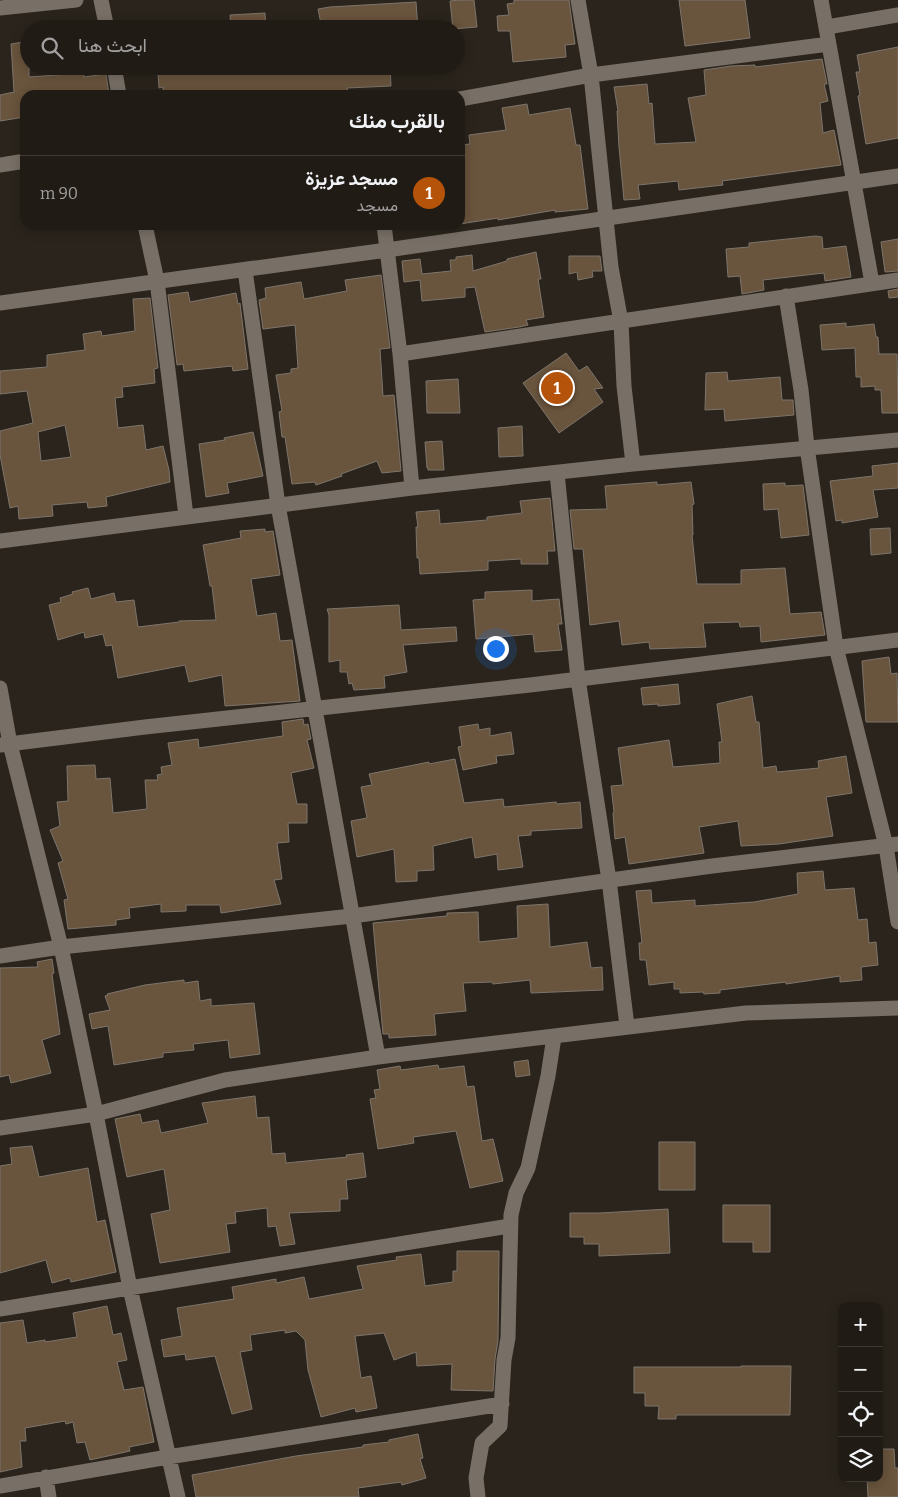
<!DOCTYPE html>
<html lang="ar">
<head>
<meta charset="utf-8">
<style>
  body { margin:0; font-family:Bitter,Vazirmatn,serif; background:#2d2822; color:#f1f3f6; direction:rtl }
  .controls { position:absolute; right:15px; bottom:15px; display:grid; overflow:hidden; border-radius:10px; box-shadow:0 2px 12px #0003 }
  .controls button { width:45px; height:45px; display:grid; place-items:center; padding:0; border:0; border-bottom:1px solid #3d3934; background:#201b15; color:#f1f3f6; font:25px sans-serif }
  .you { position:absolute; left:495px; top:648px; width:18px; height:18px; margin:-12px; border:4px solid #fff; border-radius:50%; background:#1a73e8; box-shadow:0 0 0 8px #1a73e833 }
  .badge { display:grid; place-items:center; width:32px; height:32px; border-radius:50%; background:#b45309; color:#fff; font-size:16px; font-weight:700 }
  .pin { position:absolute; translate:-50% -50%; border:2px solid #fff; box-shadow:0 1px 5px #0006 }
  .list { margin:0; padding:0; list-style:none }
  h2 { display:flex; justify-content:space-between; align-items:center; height:65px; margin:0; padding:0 20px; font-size:21px }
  h2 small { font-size:16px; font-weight:400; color:#a2a1a0 }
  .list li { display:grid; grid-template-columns:32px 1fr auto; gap:15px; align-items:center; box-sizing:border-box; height:75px; padding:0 20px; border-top:1px solid #3d3934 }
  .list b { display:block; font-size:19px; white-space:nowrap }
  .list p { margin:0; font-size:16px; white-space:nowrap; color:#a2a1a0 }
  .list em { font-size:16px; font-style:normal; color:#a2a1a0 }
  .icon { flex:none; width:28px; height:28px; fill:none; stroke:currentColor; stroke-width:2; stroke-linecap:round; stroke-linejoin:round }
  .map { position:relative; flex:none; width:898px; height:1497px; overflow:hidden; direction:ltr }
  .search { position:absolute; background:#201b15; box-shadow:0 2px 12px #0003; left:20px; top:20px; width:445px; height:55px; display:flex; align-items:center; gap:12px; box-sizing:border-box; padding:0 18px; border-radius:28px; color:#a2a1a0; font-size:19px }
  .panel { position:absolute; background:#201b15; box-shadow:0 2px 12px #0003; left:20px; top:90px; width:445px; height:140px; border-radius:15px; direction:rtl }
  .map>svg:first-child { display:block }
  .building { fill:#69543d; stroke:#7d756c; fill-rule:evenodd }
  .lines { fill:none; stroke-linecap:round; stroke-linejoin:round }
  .minor { stroke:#787067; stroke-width:15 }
</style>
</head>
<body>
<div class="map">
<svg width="898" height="1497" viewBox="0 0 898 1497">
  <rect width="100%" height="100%" fill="#2a241c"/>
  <path class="building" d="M459,0H474L477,27L453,29L450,1Z
    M514,0H569L575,44L565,45L566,57L513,62L510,31H498L497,16L509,15L507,4L514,3Z
    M679,0H745L750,38L685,46Z
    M416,2L418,29H322L318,9L330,7Z
    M265,13L266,29H231L230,15Z
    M29,41V77L84,73V77L106,74L109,94L25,95V117L0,121V95L14,92L11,44Z
    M898,47V138L866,144L858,96L860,95L856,72H860L857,55Z
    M822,59L827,84H824L828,101L820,103L823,133L834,130L841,165L722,181L723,185L679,190L678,181L638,185L640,199L624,200L619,147L617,111H618L614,87L647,84L649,104L652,103L655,144L696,142L688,98L706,95L704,70L731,66L755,65V67Z
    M184,66H230V70L276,66H390L391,86L347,88L348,92L340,93V95H282V92L235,95H163V87L159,88L158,73L184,71Z
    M527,104L529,115L570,108L576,145H580L588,209L555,212V210L498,220V218L460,224V145L470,144L469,135L506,130L502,108Z
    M816,236L822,237L823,249L846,246L851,277L825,281L824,273L763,280L764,290L742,294L740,276L728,277L726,249L749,247V243Z
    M898,239V271L885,272L881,242Z
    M536,252L541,279H538L544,317L526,320L528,325L519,327L485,332L475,287L465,288V297L422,301L420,280L404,282L402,261L420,259L422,274L451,271L450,260H456V257L472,255L473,271L507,261V259Z
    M569,256H600L602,271H592L593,277L578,280L577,272L569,274Z
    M381,275L390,348L380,349L383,396L394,395L401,471L382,473L377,461L341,474L342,476L316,485L315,482L292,484L285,437H282L279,412L282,411L276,375L291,373V369L298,368L295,325L263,329L259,300L266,298L265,288L301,282L304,299L347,291L345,280Z
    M898,289V297L889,298L888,291Z
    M188,292L190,302L236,293L238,304L240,303L248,369L233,371L232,366L184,371L183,364L177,365L168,295Z
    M150,298L158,368L154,369L155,383L122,387L123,397L115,398L118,428L143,425L146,450L163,446L169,470L170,482L106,497L107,506L88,508L87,502L52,505L53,516L19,519L18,506L10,508L0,455V431L33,423L27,391L0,394V371L47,367V355L85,350L83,334L101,331L102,336L135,331L133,299ZM65,425L71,457L41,461L38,432Z
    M846,323V327L874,324L876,337H878L879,354H897L898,413H882L881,390H875V386L861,387V377H856L855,348L822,350L820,325Z
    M566,353L579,371L587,366L603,388L594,389L603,402L559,433L523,383Z
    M727,372L728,381L780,377L782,400H793L794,415L725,421L724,409L705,410L706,373Z
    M458,379L460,413H427L426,381Z
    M522,426L523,456L499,457L498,428Z
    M253,432L263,476L227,483L229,493L206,497L199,444L225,440L224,438Z
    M442,441L444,470H428V468H427L425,442Z
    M898,463V488L873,490L878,517L842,523V520L836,521L830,481L873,476L872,466Z
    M657,482V485L691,482L694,504L692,505L693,535H692L697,584H741V570L785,568L790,614L821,612L825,635L761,642L760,626L740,627L739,622L703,623L706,647L650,649L649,642L622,645L619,621L590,625L583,549H574L570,510L607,509L605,486Z
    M785,483V486L803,485L809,535L781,538L778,509L764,510L763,484Z
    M550,498L555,551H547L548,564H521V559L488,561V570L420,574L419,558H417L416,527H418L416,512L439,510L440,524L487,520V517L522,513L520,501Z
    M890,528L891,553L871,555L870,529Z
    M265,529V532L273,531L280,575L251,579L257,616L276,613L280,641L292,640L300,701L225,706L222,675L189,682L185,665L118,678L112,645L106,646L103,634L85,638L84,632L58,640L49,605L61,602L60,598L73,594L72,592L88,588L91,599L114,593L116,602L134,600L138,627L179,622V621L216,620L212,586H210L203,545L241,538L240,531Z
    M532,590V601L559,599L562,624H558L562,650L535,652L533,634L476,639L473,600L485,599V592Z
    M399,605L401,630L456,627L457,641L403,645L407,672L384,676L385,688L354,690L352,683L349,684L347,672H340V660L329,662V615L327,609Z
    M889,657L891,674L897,673L898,722H866L862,661Z
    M678,684L680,704L658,706V704L643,705L641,688Z
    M752,696L756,722H759L763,768L776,766L777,772L819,768L818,761L846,756L852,793L826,797L833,836L779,844L741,846L738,821L699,827L704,853L629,864L625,837L615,839L613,813L614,812L611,786L623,785L618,748L669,740L673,767L720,763L719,742H722L717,704Z
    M303,719L304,725L308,724L311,739L307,740L314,768L291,773L297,804H307V823H288L289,842L277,843L282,879L274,880L281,904L221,913L220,905H186V911L161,912V904L129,908L130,918L116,920V925L68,929L64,900L68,899L58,863L63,861L50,830L60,826L57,802L68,801L67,766L95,765L96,779L110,778L113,813L147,809L145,780H158L157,775L162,774L161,767L172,765L168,743L198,739L199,748L283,736L282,722Z
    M478,724L479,730L490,728V736L511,732L514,754L496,756L497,763L463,770L458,747L462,746L459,727Z
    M455,759L464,803L503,799L504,807L556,802L557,804L580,802L582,828L531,831V835L518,836L523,867L498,870L497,854L475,858L472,837L433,846L434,870L417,871V881L396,882L394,849L357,857L351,821L367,818L361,787L372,785L369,774L429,762V764Z
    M823,871L825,890L854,888L858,920L867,919L869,943L876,942L878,965L861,967L862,980L840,982V976L786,984V982L720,990V993L704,994L703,992L680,993V989H674V982L649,985L646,960H640L639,943H642L636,891L651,890L652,903L695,900V906L754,902L798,894L797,873Z
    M548,904L550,947L587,942L591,968L602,967L603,990L531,993L530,980L493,984L492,982L463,983L466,1011L434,1014L436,1035L389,1038V1034H383L373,923L447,916V913L478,912L479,942L518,938L517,906Z
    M52,959L54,973L52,974L60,1034L42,1040L51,1073L11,1083L9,1075L0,1077V968L38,967L37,962Z
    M184,980V983L198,981L200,1001L211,999V1006L254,1003L260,1054L230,1058L228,1040L193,1044L194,1050L163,1053V1057L114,1065L108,1026L92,1029L89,1014L110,1010L105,996L108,995L107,994L145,985Z
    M528,1060L530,1075L516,1077L514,1062Z
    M438,1065L439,1069L464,1066L467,1087L474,1086L482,1141L493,1139L503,1181L470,1188L456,1131L413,1137L414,1143L378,1149L370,1099L376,1098L374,1090L380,1089L377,1070L400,1066L401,1070Z
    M255,1096L257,1118L269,1117L272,1154L285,1153L286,1163L347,1157L346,1155L363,1153L366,1177L346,1180L348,1199H340V1211L289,1213L295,1244L280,1246L276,1226L268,1227L267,1208L235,1212L236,1223L226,1224L230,1252L160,1263L151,1214L170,1210L164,1169L127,1177L115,1119L140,1114L142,1123L158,1120L161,1133L208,1123L202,1103Z
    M659,1142H695V1190H659Z
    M32,1146L39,1177L88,1168L97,1222L105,1220L116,1272L71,1282L70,1278L52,1283L46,1260L0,1273V1166L12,1164L10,1148Z
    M723,1205H770V1252H753V1242H723Z
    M668,1209L670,1253L599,1256V1244H584V1237H570V1213H600Z
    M457,1251H499L498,1341L495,1359L493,1391L451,1390L452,1364L417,1366L416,1352L394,1360L384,1333L355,1336L361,1378L371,1376L377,1408L356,1412L355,1408L321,1417L308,1370L305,1340L296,1331L285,1333V1330L250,1335L252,1350L240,1352L252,1409L232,1414L215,1356L186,1360L185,1354L164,1357L161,1340L182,1336L177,1308L234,1299L232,1287L276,1279V1283L304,1277L309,1299L363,1289L357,1266L397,1260L396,1257L421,1254L425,1286L453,1282V1271H457Z
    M107,1306L113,1335L121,1333L127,1360L117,1362L124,1390L143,1387L154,1442L129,1447L130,1451L90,1460L85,1442L77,1443L73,1422L66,1424L65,1421L25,1428L26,1441H20L22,1467L0,1472V1323L23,1320L27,1343L45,1340V1342L77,1337L73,1313Z
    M741,1366H791L790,1415H676V1419H658L659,1406H645V1393H634V1367H741Z
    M418,1434L423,1458L420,1459L426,1478L402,1485L401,1482L358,1488L359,1497H196L192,1475L296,1456L363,1447V1445L389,1442V1440Z
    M879,1449H894L895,1468H898V1497H868L867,1478H879Z"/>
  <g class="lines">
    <path class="minor" d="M101,0L107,29
      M578,0L591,75L611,267L621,322L624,386L633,464
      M821,0L872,283
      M0,8L76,0
      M827,27L898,15
      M114,66L119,95
      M460,99L591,75L829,44
      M0,165L25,161
      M145,225L157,281L186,516
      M384,225L400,354L412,488
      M245,270L278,505L378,1057
      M786,296L801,390L807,447L836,647L886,846L898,922
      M0,303L387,250L898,176
      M400,354L898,280
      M557,473L578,679L609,880L627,1026
      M0,541L412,488L633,464L898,440
      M0,688L10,744L61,947L96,1114L130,1288L178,1497
      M0,745L145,727L530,685L898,640
      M0,956L61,947L352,916L712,866L898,844
      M0,1128L96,1114L225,1080L378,1057L746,1013L898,1008
      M0,1309L510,1226
      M46,1477L49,1497
      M0,1486L168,1457L502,1404
      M478,1497L476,1478L482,1443L500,1426L504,1360L508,1338L511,1215L516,1193L528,1168L548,1076L554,1037"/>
  </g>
</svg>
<div class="controls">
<button>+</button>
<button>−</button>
<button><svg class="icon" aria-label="locate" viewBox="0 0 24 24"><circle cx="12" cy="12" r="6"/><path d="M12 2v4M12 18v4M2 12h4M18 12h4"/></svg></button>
<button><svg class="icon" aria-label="layers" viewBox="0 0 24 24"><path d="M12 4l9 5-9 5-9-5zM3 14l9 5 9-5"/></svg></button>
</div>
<div class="you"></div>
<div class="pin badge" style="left:557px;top:388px">1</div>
<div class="search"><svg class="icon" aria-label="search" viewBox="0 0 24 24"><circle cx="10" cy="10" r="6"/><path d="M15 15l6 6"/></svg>ابحث هنا</div>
<section class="panel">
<h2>بالقرب منك<small></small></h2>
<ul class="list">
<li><span class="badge">1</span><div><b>مسجد عزيزة</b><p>مسجد</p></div><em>90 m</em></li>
</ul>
</section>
</div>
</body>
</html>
